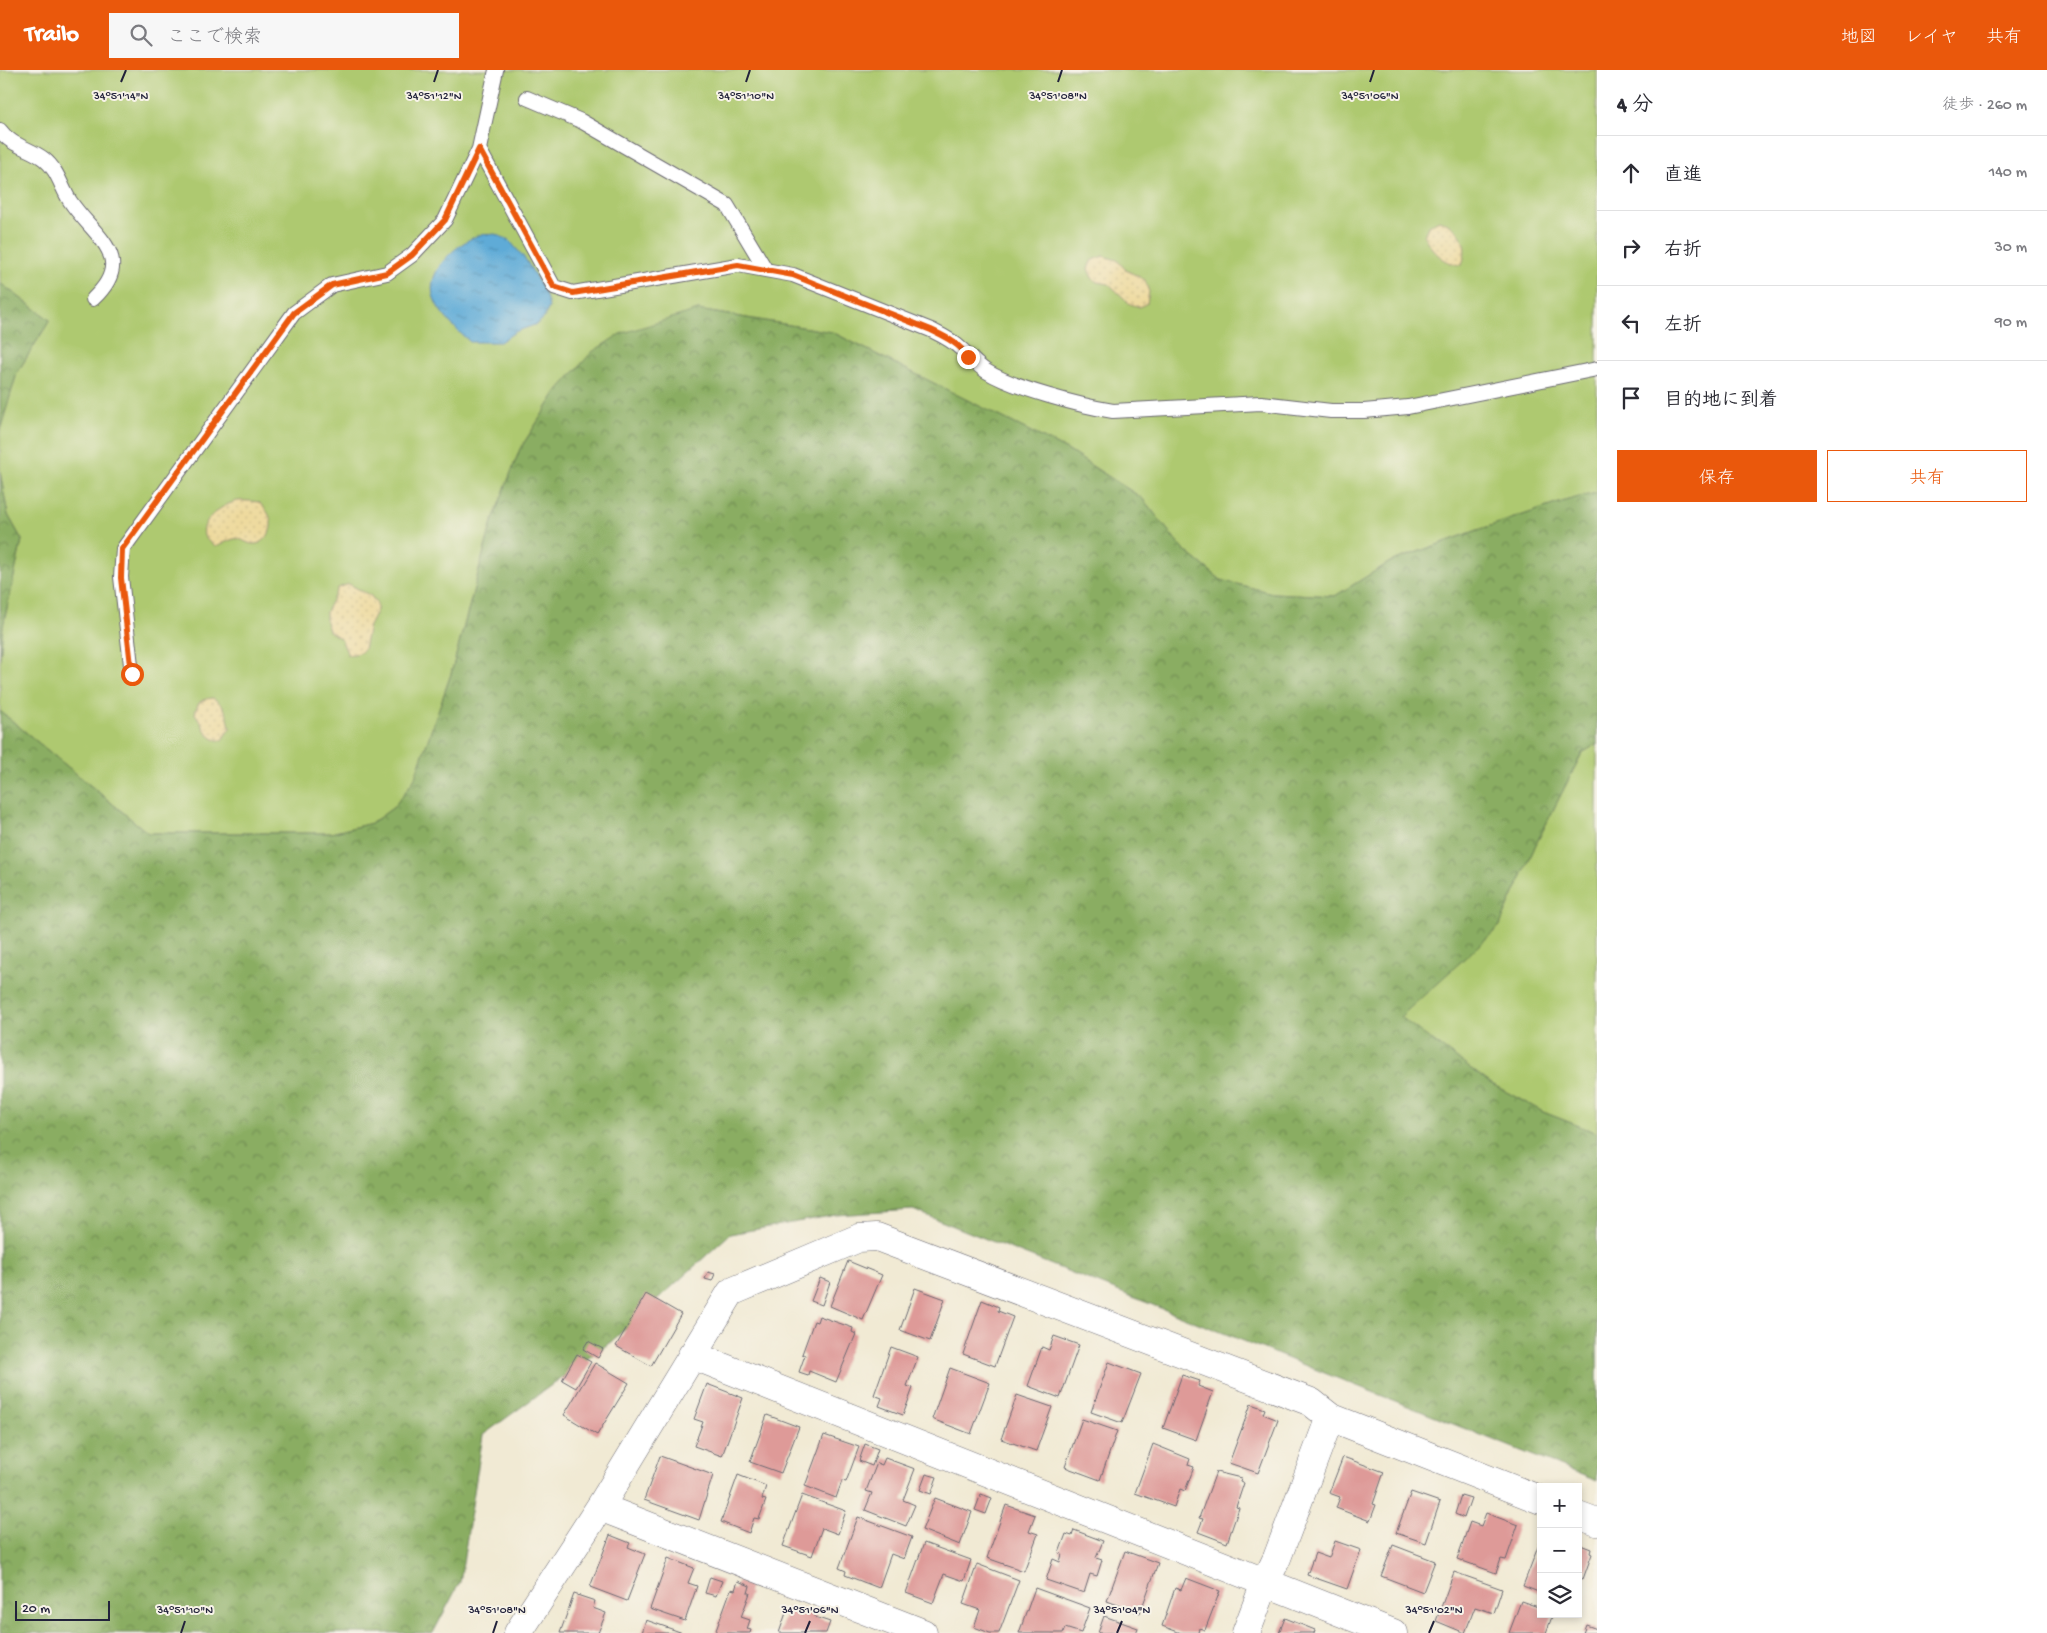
<!DOCTYPE html>
<html lang="ja">
<head>
<meta charset="utf-8">
<style>
  body { margin:0; font-family:"Gochi Hand","Klee One",sans-serif; background:#f7f7f7; color:#2b2b33 }
  .controls { position:absolute; right:15px; bottom:15px; display:grid; overflow:hidden; border-radius:0px; box-shadow:0 2px 8px #0003 }
  .controls button { width:45px; height:45px; display:grid; place-items:center; padding:0; border:0; border-bottom:1px solid #e1e1e2; background:#fff; color:#2b2b33; font:25px sans-serif }
  .scale { position:absolute; left:15px; bottom:12px; width:95px; box-sizing:border-box; padding-left:5px; border:2px solid #22223b; border-top:0; font-size:14px; line-height:18px; white-space:nowrap; color:#22223b; -webkit-text-stroke:4px #f7f3e8; paint-order:stroke }
  .stop { position:absolute; width:15px; height:15px; margin:-11px; border:4px solid #ea580c; border-radius:50%; background:#fff }
  .stop.end { background:#ea580c; border-color:#fff; box-shadow:0 1px 5px #0008 }
  .list { margin:0; padding:0; list-style:none }
  h2 { display:flex; justify-content:space-between; align-items:center; height:65px; margin:0; padding:0 20px; font-size:21px }
  h2 small { font-size:16px; font-weight:400; color:#7c7c81 }
  .list li { display:grid; grid-template-columns:32px 1fr auto; gap:15px; align-items:center; box-sizing:border-box; height:75px; padding:0 20px; border-top:1px solid #e1e1e2 }
  .list b { display:block; font-size:19px; white-space:nowrap }
  .list em { font-size:16px; font-style:normal; color:#7c7c81 }
  .actions { display:flex; gap:10px; padding:15px 20px }
  .actions a { flex:1; padding:11px 0; border:1px solid #ea580c; border-radius:0px; text-align:center; font-size:18px; color:#ea580c }
  .actions .main { background:#ea580c; color:#fff }
  .icon { flex:none; width:28px; height:28px; fill:none; stroke:currentColor; stroke-width:2; stroke-linecap:round; stroke-linejoin:round }
  .map { position:relative; flex:none; width:1597px; height:1563px; overflow:hidden }
  header { display:flex; align-items:center; gap:30px; box-sizing:border-box; height:70px; padding:0 25px; background:#ea580c; color:#fff }
  header strong { font-size:24px }
  nav { display:flex; gap:28px; margin-inline-start:auto; font-size:18px }
  .search { width:350px; height:45px; background:#f7f7f7; display:flex; align-items:center; gap:12px; box-sizing:border-box; padding:0 18px; border-radius:0px; color:#7c7c81; font-size:19px }
  main { display:flex }
  aside { flex:1; background:#fff }
  .map>svg:first-child { display:block }
  .green { fill:#aec96f; stroke:#687655 }
  .forest { fill:url(#forest-crowns); stroke:#56684e }
  .sand { fill:url(#sand-dots); stroke:#887e6c }
  .water { fill:url(#water-ripples); stroke:#406689 }
  .building { fill:#de9a98 }
  .lines { fill:none; stroke-linecap:round; stroke-linejoin:round }
  .lane-casing { stroke:#6a6871; stroke-width:16 }
  .street-casing { stroke:#6a6871; stroke-width:29 }
  .lane { stroke:#fff; stroke-width:14 }
  .street { stroke:#fff; stroke-width:28 }
  .route { stroke:#ea580c; stroke-width:6 }
  .ticks { fill:none; stroke:#22223b; stroke-width:2 }
  .ticks-label { font-size:12px; text-anchor:middle; fill:#22223b; stroke:#f7f3e8; stroke-width:4; stroke-linejoin:round; paint-order:stroke }
</style>
</head>
<body>
<header>
<strong>Trailo</strong>
<div class="search"><svg class="icon" aria-label="search" viewBox="0 0 24 24"><circle cx="10" cy="10" r="6"/><path d="M15 15l6 6"/></svg>ここで検索</div>
<nav><a>地図</a><a>レイヤ</a><a>共有</a></nav>
</header>
<main>
<div class="map">
<svg width="1597" height="1563" viewBox="0 0 1597 1563">
  <defs>
    <pattern id="forest-crowns" width="20" height="18" patternUnits="userSpaceOnUse" patternTransform="scale(1.25)"><rect width="20" height="18" fill="#8aad62"/><path d="M2 6a3 3 0 1 1 6 0M12 15a3 3 0 1 1 6 0" fill="none" stroke="#708c52"/></pattern>
    <pattern id="sand-dots" width="8" height="8" patternUnits="userSpaceOnUse" patternTransform="scale(1.25)"><rect width="8" height="8" fill="#eeda9e"/><path d="M2 2h.1M6 6h.1" fill="none" stroke="#ccbb89" stroke-width="1.8" stroke-linecap="round"/></pattern>
    <pattern id="water-ripples" width="26" height="14" patternUnits="userSpaceOnUse" patternTransform="scale(1.25)"><rect width="26" height="14" fill="#5eabd7"/><path d="M2 4q2-2 4 0t4 0M15 11q2-2 4 0t4 0" fill="none" stroke="#4d8bb0"/></pattern>
  </defs>
  <rect width="100%" height="100%" fill="#f7f3e8"/>
  <filter id="ink" filterUnits="userSpaceOnUse"><feTurbulence type="fractalNoise" baseFrequency=".02" numOctaves="2"/><feDisplacementMap in="SourceGraphic" scale="10" xChannelSelector="R" yChannelSelector="G"/><feConvolveMatrix kernelMatrix="1 2 1 2 8 2 1 2 1" color-interpolation-filters="sRGB"/></filter>
  <filter id="wash" filterUnits="userSpaceOnUse"><feTurbulence type="fractalNoise" baseFrequency=".0096" numOctaves="4" result="noise"/><feDisplacementMap in="SourceGraphic" scale="20" xChannelSelector="R" yChannelSelector="G"/><feGaussianBlur stdDeviation="1.12" result="paint"/><feColorMatrix in="noise" values="0 0 0 0 0 0 0 0 0 0 0 0 0 0 0 0 0 1.4 0 .05"/><feComposite in="paint" operator="in"/></filter>
  <g filter="url(#wash)">
    <rect width="100%" height="100%" fill="#f1ead4"/>
    <path class="green" d="M0,0H1597V423L1571,429L1475,461L1390,492L1335,526L1272,523L1221,510L1183,479L1142,428L1067,380L832,262L698,240L558,320L520,379L492,452L451,604L414,710L394,737L372,753L331,763H148L0,641V588L3,556L22,470L8,445L0,402V360L17,303L50,250L0,213Z
      M1597,674V1063L1543,1042L1490,1013L1399,947L1499,857L1537,772L1582,683Z"/>
    <path class="forest" d="M0,213L50,250L17,303L0,360Z
      M698,240L832,262L1067,380L1142,428L1183,479L1221,510L1272,523L1335,526L1390,492L1475,461L1571,429L1597,423V674L1582,683L1537,772L1499,857L1400,947L1490,1013L1543,1042L1597,1063V1411L913,1140L836,1145L730,1164L612,1271L483,1365L460,1512L433,1563H0V641L148,763H331L372,753L394,737L414,710L451,604L492,452L520,379L558,320L592,282L620,264Z
      M0,402L8,445L22,470L3,556L0,588Z"/>
    <path class="sand" d="M1439,150C1460,158 1470,172 1462,195C1445,195 1431,180 1424,166L1428,156Z
      M1103,186L1117,190L1126,200L1145,210L1149,222L1147,233L1140,237L1130,234L1109,214L1097,212L1092,208L1088,199L1091,191Z
      M250,431L259,432C262,436 267,440 269,445C275,457 267,475 253,474C246,474 241,467 234,469C228,470 221,475 215,477C212,474 206,470 204,466C200,450 221,436 234,432C238,430 245,431 250,431Z
      M349,514L371,526L377,534V540L369,556L364,579L360,583L348,585L341,569L329,561L326,552V542L338,518Z
      M213,628C225,635 228,645 230,658L222,670C206,672 204,654 195,644C197,632 201,629 213,628Z"/>
    <path class="water" d="M495,164L509,170L526,190L545,223L549,237L544,248L537,254L515,262L500,272H470C458,261 439,244 434,228C424,202 457,173 479,165C484,164 490,165 495,164Z"/>
    <g id="blocks">
      <path class="building" d="M848,1191L882,1205L863,1250L830,1236Z
        M708,1202L715,1204L712,1211L705,1209Z
        M820,1208L830,1212L822,1235L811,1231Z
        M915,1218L945,1229L930,1271L900,1260Z
        M646,1224L681,1244L651,1296L616,1276Z
        M982,1230L999,1237L998,1241L1013,1247L995,1296L963,1284Z
        M819,1246L853,1258L852,1262L856,1264L836,1312L809,1301L808,1305L799,1302L805,1285L802,1284L814,1251L817,1252Z
        M1054,1266L1079,1275L1060,1328L1028,1316L1042,1277L1049,1280Z
        M588,1271L603,1279L598,1288L583,1279Z
        M891,1277L918,1287L907,1316L913,1318L903,1345L879,1336L882,1328L874,1325Z
        M577,1284L591,1292L576,1318L562,1310Z
        M1109,1292L1141,1304L1122,1353L1091,1342Z
        M595,1293L629,1313L597,1365L564,1345Z
        M950,1298L990,1313L971,1364L932,1349Z
        M1182,1305L1200,1311L1198,1316L1213,1322L1196,1370L1163,1358Z
        M707,1314L743,1328L722,1386L694,1376L703,1352L694,1349Z
        M1017,1325L1052,1337L1036,1381L1001,1369Z
        M1251,1334L1265,1339L1263,1344L1278,1350L1258,1403L1229,1393Z
        M767,1345L799,1357L781,1403L750,1392Z
        M1082,1349L1117,1361L1100,1410L1065,1397Z
        M824,1365L859,1377L846,1412L842,1411L836,1428L805,1416Z
        M865,1374L878,1379L872,1396L859,1391Z
        M1153,1374L1190,1389L1188,1395L1194,1397L1185,1421L1180,1419L1174,1437L1135,1423Z
        M660,1386L713,1405L699,1450L644,1430Z
        M1343,1387L1384,1402L1373,1434L1376,1435L1370,1451L1336,1438L1340,1427L1329,1423Z
        M885,1388L915,1399L903,1430L915,1435L906,1456L865,1440L872,1423L866,1421L877,1393L882,1395Z
        M1216,1402L1241,1408L1240,1411L1244,1413L1236,1437L1239,1438L1227,1473L1198,1462L1203,1449L1199,1448Z
        M926,1404L937,1407L931,1424L920,1420Z
        M738,1405L766,1416L762,1429L766,1430L759,1449L754,1448L749,1463L721,1452Z
        M1411,1422L1440,1432L1426,1473L1396,1463Z
        M981,1424L992,1428L986,1444L975,1440Z
        M802,1425L846,1441L838,1464L822,1458L812,1486L783,1476Z
        M1461,1425L1471,1428L1464,1448L1455,1444Z
        M935,1428L972,1442L960,1475L922,1460Z
        M1006,1435L1035,1445L1029,1461L1038,1464L1024,1501L987,1488Z
        M1486,1443L1518,1455L1506,1490L1501,1489L1496,1503L1457,1489L1470,1452L1481,1456Z
        M858,1447L912,1467L904,1489L891,1484L879,1518L845,1505L846,1501L839,1498Z
        M1074,1460L1103,1471L1096,1488L1102,1490L1097,1506L1090,1504L1084,1523L1046,1510L1053,1489L1060,1492L1062,1484L1059,1483L1066,1464L1072,1466Z
        M610,1465L630,1473L628,1477L645,1484L627,1531L590,1517Z
        M1541,1469V1523L1523,1516Z
        M1335,1471L1361,1480L1347,1519L1307,1505L1315,1483L1329,1488Z
        M924,1473L971,1490L964,1511L944,1504L933,1533L906,1523Z
        M1578,1474L1591,1479L1590,1483L1592,1484L1583,1509L1578,1507Z
        M1393,1475L1435,1491L1423,1522L1381,1506Z
        M1125,1481L1158,1493L1140,1543L1107,1531Z
        M668,1488L694,1498L688,1513L697,1516L685,1551L650,1539Z
        M977,1494L1019,1510L999,1563H990L974,1557L980,1540L963,1534Z
        M1454,1502L1502,1519L1494,1543L1475,1537L1465,1563L1436,1551Z
        M710,1507L722,1511L716,1526L705,1523Z
        M1186,1508L1220,1521L1205,1560L1199,1558L1198,1563H1181L1162,1556L1175,1518L1181,1520Z
        M738,1511L750,1516L748,1523H750L741,1547L750,1550L747,1559L751,1560L750,1563H715L731,1519L735,1520Z
        M1035,1518L1090,1538L1081,1563L1065,1558L1063,1563H1019Z
        M574,1524L595,1531L593,1538L606,1543L598,1563H560Z
        M1521,1531L1541,1538V1544H1553L1546,1563H1509Z
        M788,1537L799,1541L801,1538L816,1544L815,1547L830,1552L826,1563H779Z
        M1104,1546L1138,1558L1136,1563H1098Z
        M1285,1548L1315,1560L1314,1563H1279Z
        M646,1550L683,1563H642Z
        M1586,1555L1597,1559V1563H1583Z"/>
    </g>
  </g>
  <g filter="url(#ink)">
    <use href="#blocks" fill-opacity="0" stroke="#6a6871" stroke-width="1"/>
    <g class="lines">
      <defs>
        <path id="lane" d="M527,28L581,51L727,135L766,200
          M0,60C11,76 30,78 44,89C58,100 61,117 70,131C93,166 138,187 93,229
          M479,79L554,217L573,223L738,195L793,205L931,260C941,265 952,270 960,278C969,285 975,294 986,301C1013,318 1081,336 1113,341L1261,333L1331,341H1364L1408,337L1597,299
          M132,604L121,507L123,479L294,243L332,215L387,203L412,185L445,150L479,79L496,0"/>
        <path id="street" d="M692,1285L1393,1563
          M600,1437L923,1563
          M1578,1445L1597,1452
          M518,1563L600,1437L731,1222L859,1168L877,1167L1311,1332L1330,1347L1541,1430
          M1246,1563L1265,1513L1277,1488L1330,1347"/>
      </defs>
      <use href="#lane" class="lane-casing"/>
      <use href="#street" class="street-casing"/>
      <use href="#lane" class="lane"/>
      <use href="#street" class="street"/>
    </g>
  </g>
  <g class="lines" filter="url(#ink)">
    <path class="route" d="M132,604L121,508L122,479L294,243L332,215L387,203L412,185L445,150L479,79L554,217L573,223L738,195L793,205L931,260C945,267 959,273 968,287"/>
  </g>
  <path class="ticks" d="M121,12L126,0M434,12L438,0M746,12L750,0M1058,12L1062,0M1370,12L1374,0M181,1563L185,1551M493,1563L497,1551M805,1563L810,1551M1117,1563L1122,1551M1429,1563L1434,1551"/>
  <g class="ticks-label">
    <text x="121" y="29">34°51'14"N</text>
    <text x="434" y="29">34°51'12"N</text>
    <text x="746" y="29">34°51'10"N</text>
    <text x="1058" y="29">34°51'08"N</text>
    <text x="1370" y="29">34°51'06"N</text>
    <text x="185" y="1543">34°51'10"N</text>
    <text x="497" y="1543">34°51'08"N</text>
    <text x="810" y="1543">34°51'06"N</text>
    <text x="1122" y="1543">34°51'04"N</text>
    <text x="1434" y="1543">34°51'02"N</text>
  </g>
</svg>
<div class="controls">
<button>+</button>
<button>−</button>
<button><svg class="icon" aria-label="layers" viewBox="0 0 24 24"><path d="M12 4l9 5-9 5-9-5zM3 14l9 5 9-5"/></svg></button>
</div>
<div class="scale">20 m</div>
<div class="stop" style="left:132px;top:604px"></div>
<div class="stop end" style="left:968px;top:287px"></div>
</div>
<aside>
<h2>4 分<small>徒歩 · 260 m</small></h2>
<ul class="list">
<li><svg class="icon" aria-label="ahead" viewBox="0 0 24 24"><path d="M12 20V5M6 11l6-6 6 6"/></svg><div><b>直進</b></div><em>140 m</em></li>
<li><svg class="icon" aria-label="right" viewBox="0 0 24 24"><path d="M7 20v-9h11M14 6l5 5-5 5"/></svg><div><b>右折</b></div><em>30 m</em></li>
<li><svg class="icon" aria-label="left" viewBox="0 0 24 24"><path d="M17 20v-9H6M10 6l-5 5 5 5"/></svg><div><b>左折</b></div><em>90 m</em></li>
<li><svg class="icon" aria-label="arrive" viewBox="0 0 24 24"><path d="M6 21V4h12l-3 4 3 4H6"/></svg><div><b>目的地に到着</b></div></li>
</ul>
<div class="actions"><a class="main">保存</a><a>共有</a></div>
</aside>
</main>
</body>
</html>
